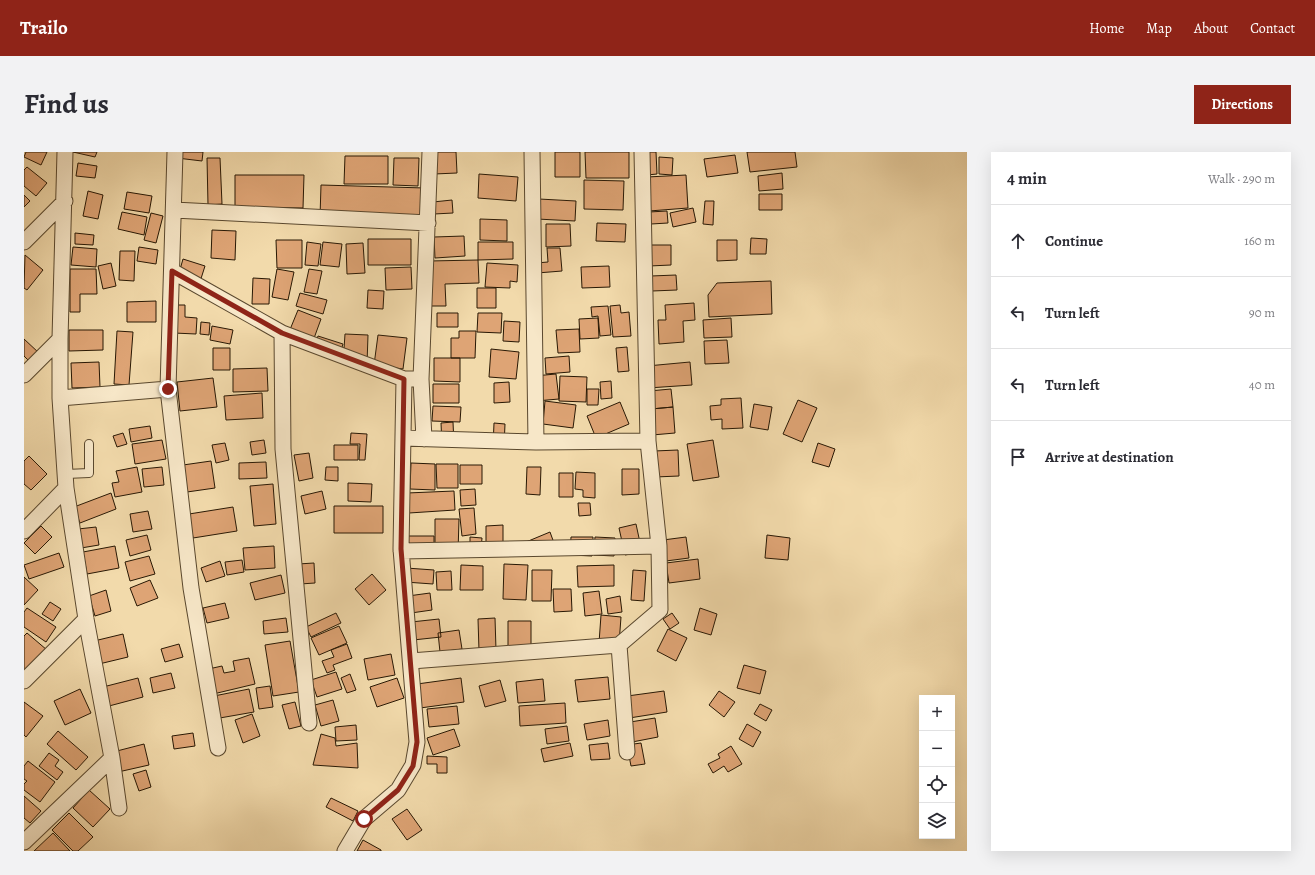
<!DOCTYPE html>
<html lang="en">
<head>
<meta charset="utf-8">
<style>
  body { margin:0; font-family:Alegreya,serif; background:#f2f2f3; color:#2b2b33 }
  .controls { position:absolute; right:12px; bottom:12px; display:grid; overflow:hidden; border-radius:0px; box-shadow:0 4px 16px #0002 }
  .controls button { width:36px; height:36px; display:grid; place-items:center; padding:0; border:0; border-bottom:1px solid #e1e1e2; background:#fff; color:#2b2b33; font:20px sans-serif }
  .stop { position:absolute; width:12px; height:12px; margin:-9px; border:3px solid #8f2418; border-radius:50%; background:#fff }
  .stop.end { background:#8f2418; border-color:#fff; box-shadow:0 1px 4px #0008 }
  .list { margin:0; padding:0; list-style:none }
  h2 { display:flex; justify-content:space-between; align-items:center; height:52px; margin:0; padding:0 16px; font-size:17px }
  h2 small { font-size:13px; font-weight:400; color:#7c7c81 }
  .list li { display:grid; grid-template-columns:26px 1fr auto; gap:12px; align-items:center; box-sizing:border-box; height:72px; padding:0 16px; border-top:1px solid #e1e1e2 }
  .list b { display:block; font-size:15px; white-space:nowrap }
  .list em { font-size:13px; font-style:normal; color:#7c7c81 }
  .icon { flex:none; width:22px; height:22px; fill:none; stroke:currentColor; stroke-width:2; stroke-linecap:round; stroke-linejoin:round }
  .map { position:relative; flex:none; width:943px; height:699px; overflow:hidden; border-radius:0px }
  header { display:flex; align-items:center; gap:24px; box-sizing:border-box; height:56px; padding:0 20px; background:#8f2418; color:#fff }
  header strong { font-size:19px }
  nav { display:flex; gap:22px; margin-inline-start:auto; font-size:14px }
  .intro { display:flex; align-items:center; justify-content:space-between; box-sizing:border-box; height:96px; padding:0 24px }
  h1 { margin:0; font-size:28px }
  .button { padding:10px 18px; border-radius:0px; background:#8f2418; color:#fff; font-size:14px; font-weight:700 }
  main { display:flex; gap:24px; padding:0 24px }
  aside { flex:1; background:#fff; border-radius:0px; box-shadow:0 4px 16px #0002 }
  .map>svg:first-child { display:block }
  .building { fill:#dea475; stroke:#281804 }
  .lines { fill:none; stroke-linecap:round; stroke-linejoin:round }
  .service-casing { stroke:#5a482e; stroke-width:10 }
  .minor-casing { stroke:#5a482e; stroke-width:17 }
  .service { stroke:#f7e7c8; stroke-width:8 }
  .minor { stroke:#f7e7c8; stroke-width:15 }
  .route { stroke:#8f2418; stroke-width:5 }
</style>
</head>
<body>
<header>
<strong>Trailo</strong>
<nav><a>Home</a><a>Map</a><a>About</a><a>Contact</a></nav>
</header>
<div class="intro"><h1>Find us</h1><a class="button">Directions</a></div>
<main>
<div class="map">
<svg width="943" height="699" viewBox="0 0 943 699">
  <rect width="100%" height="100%" fill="#f2daab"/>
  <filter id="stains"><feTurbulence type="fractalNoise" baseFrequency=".005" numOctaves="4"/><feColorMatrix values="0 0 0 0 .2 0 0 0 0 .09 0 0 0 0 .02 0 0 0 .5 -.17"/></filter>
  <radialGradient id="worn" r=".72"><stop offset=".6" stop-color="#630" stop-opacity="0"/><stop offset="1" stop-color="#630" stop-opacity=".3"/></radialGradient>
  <path class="building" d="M2,0H23L17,13L0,5Z
    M49,0H73L71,5Z
    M154,0H179L178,9L153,6Z
    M409,0H432L433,21L410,22Z
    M531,0H556V25H531Z
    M561,0H605V26H562Z
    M622,0H632L633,22L623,23Z
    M723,0H771L773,15L726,20Z
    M711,3L714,21L683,25L680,7Z
    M321,4H364V32H320Z
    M635,5L649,6L648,23L635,22Z
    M183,6H196L198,52L184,53Z
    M370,6H395L394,34L369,33Z
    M54,11L73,14L71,26L52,24Z
    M3,15L23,31L12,44L0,34V18Z
    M758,21L759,37L735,39L734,24Z
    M455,22L494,25L492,49L454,46Z
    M211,23H280L279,56L211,55Z
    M662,23L664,56L625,59L623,25Z
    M560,28L600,29L599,58L560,57Z
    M297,33L401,36L400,68L296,65Z
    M64,39L79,43L74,67L59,64Z
    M103,40L128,44L125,61L100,57Z
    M735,42H758V58H735Z
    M0,43L6,49L0,55Z
    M515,47L552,49L551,69L513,67Z
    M428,48L429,61L410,62L409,50Z
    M681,49H690L689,73L679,72Z
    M669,56L672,70L649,75L646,61Z
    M643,59L644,71L627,72L625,60Z
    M98,60L123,65L120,83L94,77Z
    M127,61L139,64L132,91L120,88Z
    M456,67L483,68V89L456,88Z
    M573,71L602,72L601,90L572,89Z
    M522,72H546L547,94L522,95Z
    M188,78L212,79L211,108L187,106Z
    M51,81L70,83L69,93L51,92Z
    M440,84L441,104L411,106L410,85Z
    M727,86L743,87L742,102H726Z
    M344,87H387V113H344Z
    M252,88H278V116H253Z
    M693,88H713V108L693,109Z
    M283,90L297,92L294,114L281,113Z
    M299,90L318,92L315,115L296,113Z
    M454,90H489V107L454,108Z
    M339,91L341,121L323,122L322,92Z
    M624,93H647V113L625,114Z
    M49,95L73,97L72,115L47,113Z
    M115,95L134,98L132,112L113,109Z
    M523,96H536L538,119L513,121L512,111L524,110Z
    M96,99H111L110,129L95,128Z
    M1,103L19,118L3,138L0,136Z
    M159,107L181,114L174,136L155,121Z
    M454,108L455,131L421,132L422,154H407L405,109Z
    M87,111L92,134L79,137L74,114Z
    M463,111L494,113L493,130L486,129V136L461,135Z
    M585,114L586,135L558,136L557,115Z
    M387,115L388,137L362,138L361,116Z
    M46,117H72L73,142H56V160H46Z
    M253,117L270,120L264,148L248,145Z
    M285,117L298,119L293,142L280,140Z
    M652,123L653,138L628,139L627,124Z
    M229,126L246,127L245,152H228Z
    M747,129L748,162L685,165L684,143L693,131Z
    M453,136H472V156H453Z
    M344,138L360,139L359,157L343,156Z
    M276,141L303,148L299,162L272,154Z
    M132,149V170H103V150Z
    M670,151L671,168L659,169L660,190L635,192L634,168H642L641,153Z
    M151,153H161V165L173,166L172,182L150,181Z
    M596,153L597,161L605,160L607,184L589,185L586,154Z
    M584,154L587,183L576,184L574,164L568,165L567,155Z
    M274,158L297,167L289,189L265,180Z
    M413,161H434V175H413Z
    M454,161H478L477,181L453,180Z
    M574,166L575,186L556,187L555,167Z
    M707,166L708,185L680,186L679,168Z
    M480,169L496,170L495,190L479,189Z
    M177,170L186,171L185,183L176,182Z
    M188,174L209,178L206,192L186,188Z
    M555,177L556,200L534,201L532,178Z
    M45,178H79V198L45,199Z
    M93,179L109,180L105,233L90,232Z
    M435,179H452L451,206H427V186H435Z
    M321,182L344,183L343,212H319Z
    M354,183L383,186L379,217L350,213Z
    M294,184L319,192L314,208L289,200Z
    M0,187L15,201L6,210L0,204Z
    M703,188L705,211L681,212L680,189Z
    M603,195L605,219L594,220L592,196Z
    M189,196H206V218H189Z
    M467,197L495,200L492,227L465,225Z
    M545,204L546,220L522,222L521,206Z
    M410,206H436V230L410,229Z
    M75,210L76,235L48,236L47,211Z
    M666,210L668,233L624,236L623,214Z
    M243,216L244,239L209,240V217Z
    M532,222L535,247L512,249L510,224Z
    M536,224L563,225L562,250L535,249Z
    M189,226L193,255L156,259L153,230Z
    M587,229L588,246L577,247L576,230Z
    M485,230L486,250L470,251V231Z
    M409,232H435V251H409Z
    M563,237H575L574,253H563Z
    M647,237L649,255L627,257L625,239Z
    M238,241L239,266L202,268L200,244Z
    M717,246L719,276L698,277V267L687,268L686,254L697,253V247Z
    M774,248L793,256L778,290L759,282Z
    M521,249L552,253L549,276L519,272Z
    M596,250L605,272L572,286L563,264Z
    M730,252L748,255L744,278L726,275Z
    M409,254L437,255L436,270L408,269Z
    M649,255L651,281L628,283L627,257Z
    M429,270L430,293L418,294L417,271Z
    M470,271L481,272L480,295H469Z
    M126,274L128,286L107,290L105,277Z
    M99,281L103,292L93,295L89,284Z
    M327,281L343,282L341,308H335L336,292H326Z
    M138,288L142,307L111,312L108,292Z
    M240,288L242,301L228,303L226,290Z
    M689,288L695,325L669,329L663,292Z
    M201,291L205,308L192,311L188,293Z
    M794,291L811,297L805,315L788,310Z
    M310,293H334V308H310Z
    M654,298L655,324L631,325L630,299Z
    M285,301L289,326L275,329L270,303Z
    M5,304L23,322L7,338L0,332V309Z
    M187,309L191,336L163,340L159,313Z
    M242,310L243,326L215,327V311Z
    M387,311L411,312V338L386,337Z
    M412,312H434V336H413Z
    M436,313H458V332H436Z
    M113,315L118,340L91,345L88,331L95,330L92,319Z
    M138,315L140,333L120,335L118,317Z
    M302,315H314V329L301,328Z
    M503,315H517L516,343L502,342Z
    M598,317H615V342L598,343Z
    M552,320L571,321V346L559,345V338L551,337Z
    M535,321H549V345H535Z
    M324,331L348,332L347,350L324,349Z
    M249,332L252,372L230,374L226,334Z
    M451,337L452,353L437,354L436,338Z
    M298,339L302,357L281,362L277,344Z
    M430,339L431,358L385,361L383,341Z
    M87,341L92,357L56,371L50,355Z
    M554,351H566L567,363L555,364Z
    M310,354H359V381H310Z
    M209,355L213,379L169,386L165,362Z
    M450,356L452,382L438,384L435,357Z
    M124,359L128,377L109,380L106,362Z
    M411,367H435L434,401L411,400Z
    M612,372L618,400L601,403L595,376Z
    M479,373V399H462V374Z
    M17,374L28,385L11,402L0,391Z
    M72,375L75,393L57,396L54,377Z
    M526,380L530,391L502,390Z
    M123,383L127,398L106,404L102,388Z
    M743,383L766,386L764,408L741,406Z
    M383,384H410V402H383Z
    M446,385L458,386L457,398H446Z
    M547,385H569L568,404L546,403Z
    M571,385L591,386L590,404L570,403Z
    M662,385L665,406L642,409L639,388Z
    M91,394L95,416L63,422L59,400Z
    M250,394L251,416L221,418L219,396Z
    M35,401L40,415L5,427L0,413Z
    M125,404L131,422L106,429L101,410Z
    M674,407L676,427L645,431L642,411Z
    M218,408L220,420L203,423L201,410Z
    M196,409L201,424L182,430L177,416Z
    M290,411L291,431L276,432L274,412Z
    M480,412L504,413L502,448L479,447Z
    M437,413L459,414V438H436Z
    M590,413V434L554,435L553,414Z
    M382,416L410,418L409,432L381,430Z
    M508,418H528L527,449H508Z
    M609,418L622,419L620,449L607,448Z
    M427,419L428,438H413L412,420Z
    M348,422L362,438L345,453L331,437Z
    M257,423L261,441L231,448L226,431Z
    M0,425L14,438L0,453Z
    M126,428L134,446L113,454L106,436Z
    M529,437H547L548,459L530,460Z
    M82,438L87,459L71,464L65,444Z
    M575,439L578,462L561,464L559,441Z
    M406,441L408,458L387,461L384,444Z
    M596,444L598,460L584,462L582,447Z
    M26,450L37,457L29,469L18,462Z
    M201,451L205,466L183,471L179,456Z
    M3,456L32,475L22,490L0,475V460Z
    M676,456L693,462L687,483L670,478Z
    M312,461L317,471L287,485L282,475Z
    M648,461L655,471L646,477L639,467Z
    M577,463L597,465L595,492L575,491Z
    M262,466L264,480L240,482L239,469Z
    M471,466L472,498L455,499L454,467Z
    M415,467L417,485L389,488L387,470Z
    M484,469H507V496H484Z
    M315,474L323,491L295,503L287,486Z
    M644,477L663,486L652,509L633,499Z
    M435,478L438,497L416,500L414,481Z
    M3,481L23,498L3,521L0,518V484Z
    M99,482L104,505L75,512L70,489Z
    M266,489L275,540L249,544L241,493Z
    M155,492L159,505L141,510L137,497Z
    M323,492L328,506L309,513L311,518L303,521L298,509L310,505L307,498Z
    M367,502L371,523L344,528L340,507Z
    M225,506L231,532L185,543L180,518L198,514L200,521L211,519L209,509Z
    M720,513L742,519L736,542L713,536Z
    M312,520L318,537L293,545L287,528Z
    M147,521L151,536L129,541L126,526Z
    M326,522L332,538L323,541L317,526Z
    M584,525L586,547L554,550L551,528Z
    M114,526L119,545L85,554L79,535Z
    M373,526L380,546L353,555L346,535Z
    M437,526L440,550L396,556L393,532Z
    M519,527L521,549L494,551L492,530Z
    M476,528L482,549L461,555L455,534Z
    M246,534L249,555L235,557L232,536Z
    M56,537L67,561L41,573L30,549Z
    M225,537L230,560L190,567L185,545Z
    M640,539L643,560L599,567L596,545Z
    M695,539L711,550L700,565L685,553Z
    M309,548L315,569L297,574L291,553Z
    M0,550L19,564L2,585L0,583Z
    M271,550L277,574L265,577L258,553Z
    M541,551L542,571L496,574L495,554Z
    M736,552L748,558L742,569L730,562Z
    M433,554L435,572L405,575L403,557Z
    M228,562L236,584L219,591L211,568Z
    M631,566L634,585L603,591L600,571Z
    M584,568L586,584L563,588L560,572Z
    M723,572L737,580L729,595L715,587Z
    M332,573L333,588L312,589L311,575Z
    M543,574L545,589L523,592L521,577Z
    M430,577L436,594L409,603L403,586Z
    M34,579L64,605L52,618L23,592Z
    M169,581L171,594L150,597L148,584Z
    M297,582L311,586L312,594L333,591L334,616L289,613Z
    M546,591L549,604L520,610L517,597Z
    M584,591L586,607L567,608L565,593Z
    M617,591L621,612L607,614L603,593Z
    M120,592L125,613L94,620L89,600Z
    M707,594L718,612L704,620L700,614L689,621L684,612L696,606L694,602Z
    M25,601L35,608L31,614L39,620L33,628L15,614Z
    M403,604L423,605V621H413V612H403Z
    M4,609L31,630L16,650L0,638V632L3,629L0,627V614Z
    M122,618L127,635L115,639L109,622Z
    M65,638L86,657L69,675L49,656Z
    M0,644L17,659L6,671L0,666Z
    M307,646L334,659L329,669L302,655Z
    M383,657L398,678L383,688L368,667Z
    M45,661L69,685L54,699H49L28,678Z
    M29,681L46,699H10Z
    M339,688L357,698V699H333Z"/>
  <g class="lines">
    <defs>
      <path id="service" d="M42,322L65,321V292"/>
      <path id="minor" d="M41,0L36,187V246L42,336L62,467L88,606L95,656
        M151,0L144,237L167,436L194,596
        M508,0L512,290
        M150,58L404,71
        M0,90L41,49
        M148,119L258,181L259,297L285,571
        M258,181L380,227H397L406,0
        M0,223L36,187
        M397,227L400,287
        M36,246L144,237
        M379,286L512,290L624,289
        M0,379L42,336
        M377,399L635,394
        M595,493L603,600
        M387,509L595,493L636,458L635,394L624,289L618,0
        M0,529L62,467
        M0,690L88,606
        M321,699L340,667L374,638L389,613L393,590L377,397L380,227"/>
    </defs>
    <use href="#service" class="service-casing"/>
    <use href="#minor" class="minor-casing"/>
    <use href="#service" class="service"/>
    <use href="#minor" class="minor"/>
  </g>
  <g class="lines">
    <path class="route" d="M144,237L148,119L258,181L380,227L377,397L393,590L389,614L374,638L340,667"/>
  </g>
  <rect width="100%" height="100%" filter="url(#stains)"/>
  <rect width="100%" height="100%" fill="url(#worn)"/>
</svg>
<div class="controls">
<button>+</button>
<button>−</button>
<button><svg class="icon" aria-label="locate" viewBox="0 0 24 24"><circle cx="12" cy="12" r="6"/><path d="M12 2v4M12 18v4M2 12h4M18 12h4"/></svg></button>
<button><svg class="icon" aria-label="layers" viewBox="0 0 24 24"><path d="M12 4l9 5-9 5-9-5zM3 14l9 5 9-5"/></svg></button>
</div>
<div class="stop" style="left:340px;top:667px"></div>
<div class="stop end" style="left:144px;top:237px"></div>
</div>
<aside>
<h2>4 min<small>Walk · 290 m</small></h2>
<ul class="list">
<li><svg class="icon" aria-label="ahead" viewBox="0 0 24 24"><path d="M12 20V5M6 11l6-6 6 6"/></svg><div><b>Continue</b></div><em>160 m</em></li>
<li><svg class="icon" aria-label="left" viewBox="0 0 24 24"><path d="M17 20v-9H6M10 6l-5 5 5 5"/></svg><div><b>Turn left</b></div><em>90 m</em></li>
<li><svg class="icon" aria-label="left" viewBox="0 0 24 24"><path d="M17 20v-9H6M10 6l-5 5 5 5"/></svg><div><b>Turn left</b></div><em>40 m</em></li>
<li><svg class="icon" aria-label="arrive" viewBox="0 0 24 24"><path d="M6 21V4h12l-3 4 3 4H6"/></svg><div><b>Arrive at destination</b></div></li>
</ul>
</aside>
</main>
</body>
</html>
